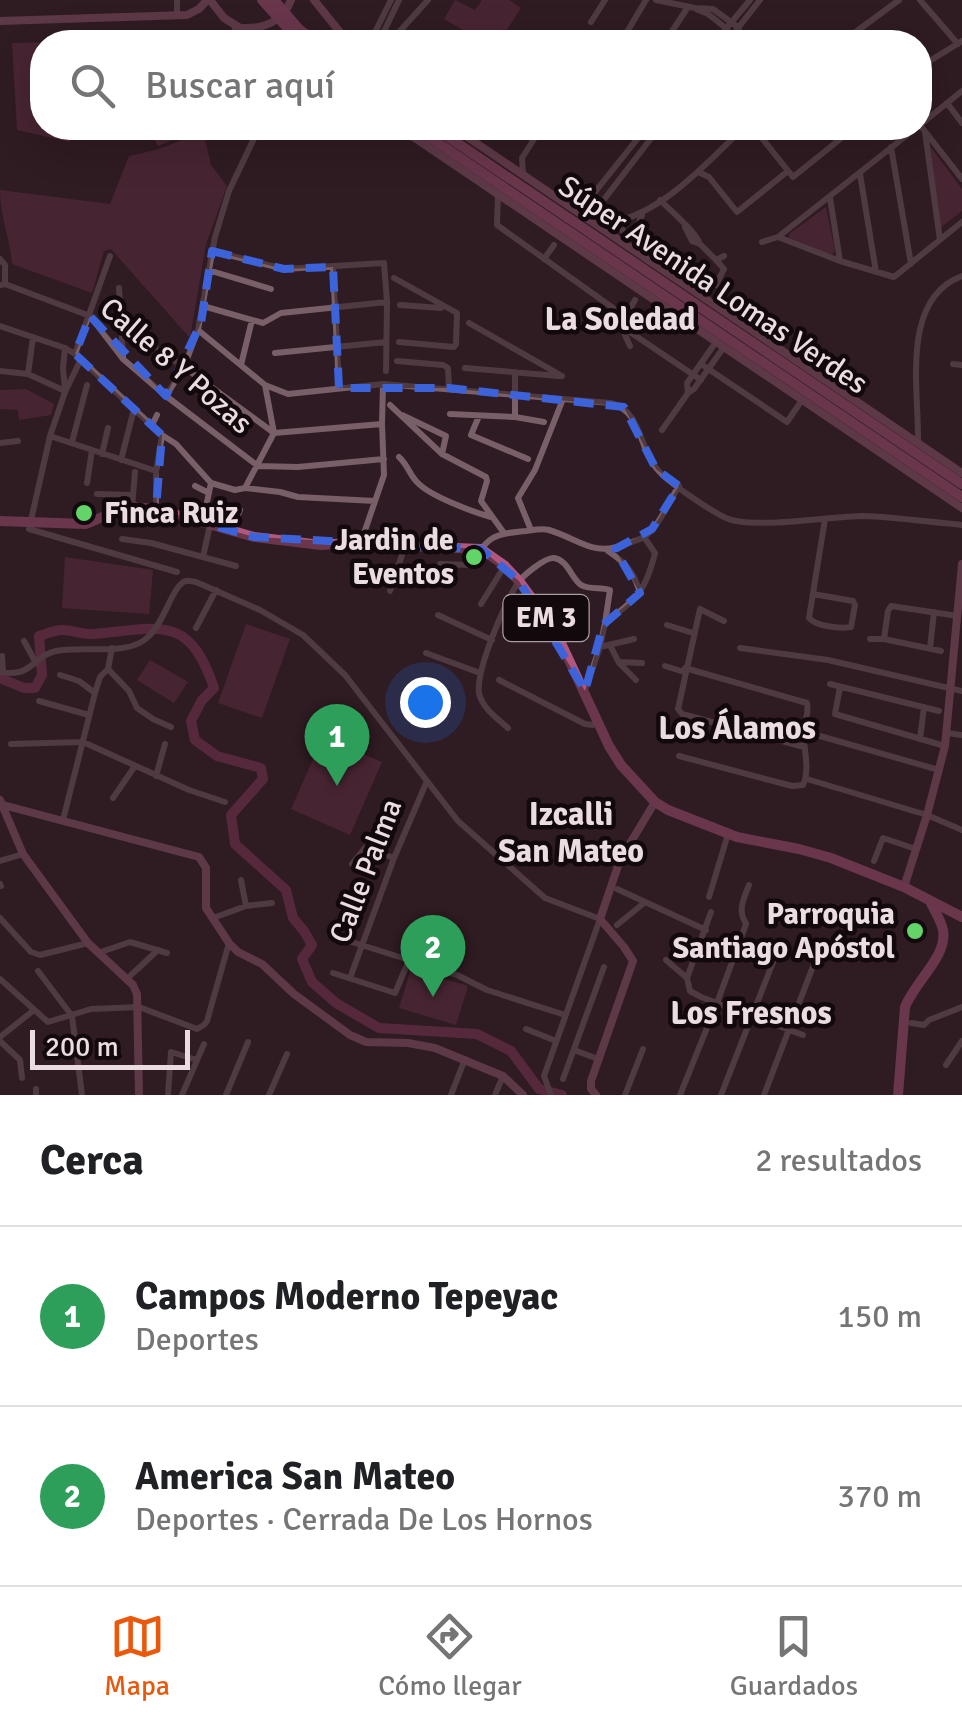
<!DOCTYPE html>
<html lang="es">
<head>
<meta charset="utf-8">
<style>
  body { margin:0; font-family:Signika,sans-serif; background:#f6f6f6; color:#202124 }
  .scale { position:absolute; left:30px; bottom:25px; width:160px; box-sizing:border-box; padding-left:10px; border:5px solid #eadce1; border-top:0; font-size:28px; line-height:35px; white-space:nowrap; color:#eadce1; -webkit-text-stroke:8px #12090c; paint-order:stroke }
  .you { position:absolute; left:425px; top:702px; width:35px; height:35px; margin:-25px; border:8px solid #fff; border-radius:50%; background:#1a73e8; box-shadow:0 0 0 15px #1a73e833 }
  .badge { display:grid; place-items:center; width:65px; height:65px; border-radius:50%; background:#ea580c; color:#fff; font-size:32px; font-weight:700 }
  .pin { position:absolute; translate:-50% -82px; filter:drop-shadow(0 2px 5px #0008) }
  .pin::after { content:''; position:absolute; top:52px; width:35px; height:30px; background:inherit; clip-path:polygon(0 0,100% 0,50% 100%) }
  .list { margin:0; padding:0; list-style:none }
  h2 { display:flex; justify-content:space-between; align-items:center; height:130px; margin:0; padding:0 40px; font-size:42px }
  h2 small { font-size:32px; font-weight:400; color:#757577 }
  .list li { display:grid; grid-template-columns:65px 1fr auto; gap:30px; align-items:center; box-sizing:border-box; height:180px; padding:0 40px; border-top:2px solid #e0e0e0 }
  .list b { display:block; font-size:38px; white-space:nowrap }
  .list p { margin:0; font-size:32px; white-space:nowrap; color:#757577 }
  .list em { font-size:32px; font-style:normal; color:#757577 }
  .icon { flex:none; width:55px; height:55px; fill:none; stroke:currentColor; stroke-width:2; stroke-linecap:round; stroke-linejoin:round }
  .map { position:relative; flex:none; width:962px; height:1095px; overflow:hidden }
  .search { position:absolute; background:#fff; box-shadow:0 10px 40px #0002; left:30px; right:30px; top:30px; height:110px; display:flex; align-items:center; gap:25px; box-sizing:border-box; padding:0 35px; border-radius:40px; color:#757577; font-size:38px }
  .sheet { height:490px; background:#fff }
  nav { display:flex; justify-content:space-around; align-items:center; box-sizing:border-box; height:140px; border-top:2px solid #e0e0e0; background:#fff; font-size:28px; color:#757577 }
  nav a { display:grid; justify-items:center; gap:5px }
  nav .on { color:#ea580c }
  .map>svg:first-child { display:block }
  .green { fill:#652f46 }
  .lines { fill:none; stroke-linecap:round; stroke-linejoin:round }
  .river { stroke:#85395b; stroke-width:10 }
  .street { stroke:#785f68; stroke-width:6 }
  .secondary { stroke:#945b73; stroke-width:8 }
  .primary { stroke:#af577f; stroke-width:10 }
  .marked { fill:none; stroke:#3c63d9; stroke-width:8; stroke-dasharray:20 12; stroke-linejoin:round }
  .poi-dot { fill:#63d468; stroke:#12090c; stroke-width:4 }
  .labels { text-anchor:middle; dominant-baseline:central; stroke-width:9; stroke-linejoin:round; paint-order:stroke }
  .shield { fill:#12090c; stroke:#a99da1; stroke-width:2.5 }
  .shield-label { font-size:28px; font-weight:bold; fill:#eadce1 }
  .street-label { font-size:30px; fill:#eadce1; stroke:#12090c }
  .poi-label { font-size:30px; font-weight:bold; fill:#eadce1; stroke:#12090c; text-anchor:end }
  .neighbourhood-label { font-size:32px; font-weight:bold; fill:#eadce1; stroke:#12090c }
</style>
</head>
<body>
<div class="map">
<svg width="962" height="1095" viewBox="0 0 962 1095">
  <rect width="100%" height="100%" fill="#2f1b23"/>
  <path class="green" d="M455,0L475,10L482,0H509L521,8L499,42H483L444,19Z
    M146,40V42H42V128H68L70,142L17,130L12,43Z
    M155,128H159L163,137L182,128H202L211,165L227,186L206,244L190,338L111,249L104,251L92,293L12,264C10,239 0,216 0,190L110,204L129,156C153,151 179,145 198,129L158,146L151,132Z
    M930,146L962,189V211L940,228Z
    M826,207L835,251L832,255L789,238V234Z
    M26,389L54,404L51,415L19,420L18,410L0,409V390Z
    M65,557L153,570L149,614L62,608Z
    M246,624L290,639L262,718L218,703Z
    M150,660L188,682L174,703L137,680Z
    M323,737L382,762L350,835L291,809Z
    M411,969L468,986L456,1025L399,1008Z"/>
  <g class="lines">
    <path class="river" d="M0,678L24,688H35L42,675L39,636C46,634 55,630 62,630C73,630 83,635 94,634C159,628 189,613 214,688L202,700L191,721L195,740L217,756L261,768L263,779L231,815L235,844L286,890L293,918L304,931L312,945L302,959L312,982L336,1003L379,1028L477,1034L511,1051L539,1089L562,1095"/>
    <path class="street" d="M656,0L695,8L713,9L739,28
      M920,0L958,44
      M696,9L708,14L727,29
      M177,16V0
      M591,22L605,0
      M234,42L235,26
      M367,42L373,36L391,0
      M379,42L399,0
      M390,42L428,0
      M621,42L646,0
      M665,42L688,7
      M715,42L750,0
      M727,42L760,0
      M842,42L899,0
      M920,67L962,41
      M947,103L962,123
      M920,125L962,179
      M920,125L962,91
      M559,128L581,136L589,128
      M748,128L757,132L793,177L854,128
      M925,132L940,240
      M891,147L911,264
      M698,172L709,177L737,212L788,171
      M523,174L522,158L541,128
      M860,174L876,272
      M498,193L497,225L613,308L630,346
      M830,198L840,261
      M660,200C672,212 695,231 700,244
      M579,212L646,128
      M589,219L659,128
      M623,222L621,226L624,234L635,232
      M598,224C655,222 705,165 743,128
      M685,227L692,241L700,244L716,260L724,256
      M778,237L840,261L894,277L962,222
      M762,242L778,237L916,128
      M212,251L284,269L384,263
      M639,254L635,232L642,215
      M0,259L5,265V284
      M544,259L554,245
      M384,263L387,302L386,371
      M333,267L339,388
      M208,270L271,289
      M394,278L457,313L456,344L454,347L399,342
      M0,285L5,284L90,316L123,359L166,396L258,466L298,467L384,459
      M716,285L724,269L716,260
      M119,288L123,357
      M400,305L441,308
      M203,306L263,323L281,313L387,302
      M469,323L562,376
      M621,324L635,300
      M0,326L65,348L75,354L162,435L176,444L211,483L235,490L245,488L280,492L298,497L375,501
      M621,326L701,380
      M198,330L265,385L288,394L383,384L611,403C643,412 638,448 657,469C667,482 711,511 726,518C753,530 830,516 863,516C896,517 929,522 962,525
      M136,335L184,367L274,433L382,424
      M275,353L386,342
      M75,354L110,256
      M81,359L65,392L50,436L29,529L177,572
      M397,361L443,365L448,368L449,388
      M701,364L787,422L802,400
      M953,364L962,365
      M241,365L252,320
      M465,368L559,376
      M0,371L28,374L65,391
      M28,374L33,337
      M65,390L63,368L65,348
      M688,393L687,383L716,342
      M166,396L184,367L198,330L215,237L229,191L259,128
      M390,405L442,454L486,477L487,481L481,501L504,533
      M450,414L515,417L544,422
      M402,415L446,436L442,454
      M479,416L471,435L528,459
      M515,417V372
      M152,425L157,415
      M662,430L688,393L694,389L724,347
      M50,436L156,471
      M72,442L87,385
      M918,442C919,390 900,299 962,276
      M0,443L18,441
      M102,454L108,428
      M399,457C408,465 410,476 418,483C430,496 473,512 491,517
      M121,460L134,409
      M87,483L92,450
      M195,486L209,493
      M245,488L274,433L265,385
      M97,494L133,495
      M132,507L135,472
      M156,509V471L162,436
      M203,521L211,483
      M531,530L518,498L535,470L563,399
      M231,531L240,510
      M122,539L151,543L236,566
      M361,542L384,475L382,424L383,384
      M608,551C626,563 634,572 640,593
      M203,557L210,525
      M440,564L471,565C487,536 494,534 526,531C533,530 542,528 549,530C582,540 592,558 629,543C634,541 639,540 644,537C659,527 669,501 679,486
      M390,591L405,546
      M813,594L853,601L855,605L851,627C839,629 816,626 809,618L825,519
      M481,604L504,567
      M438,615L492,640
      M724,621L700,609L678,709L682,714L804,747
      M667,625L693,633
      M196,628L216,590
      M870,639H884L941,651
      M884,639L888,611L891,606L958,616
      M24,641L36,663
      M610,645L619,663L636,680
      M600,647L634,639
      M740,648L828,660L962,691
      M930,648L934,612
      M426,653L480,673
      M2,656L3,672
      M620,662L642,663
      M665,666L684,672
      M108,669L129,691L137,708L153,719L171,727
      M0,672C33,678 32,656 56,651C83,645 128,657 148,637C163,624 171,592 181,584C186,579 189,581 196,582L260,610L303,635L345,675L458,821L545,898L600,919L544,1076L551,1095
      M60,675L79,681L95,693
      M499,680L585,724L593,725L598,722
      M830,684L939,711
      M840,687L835,714L945,746
      M585,690L600,647L605,623C637,598 645,593 655,553L644,537
      M39,701L89,715
      M508,728C497,718 482,708 479,693C476,669 504,606 517,584C521,577 545,557 554,558C568,560 571,578 581,585C589,590 601,587 610,590L605,623
      M947,733L962,735
      M813,734L939,770
      M920,739L924,707
      M11,744L83,742L189,790L225,802
      M679,756L792,786L803,785C811,768 802,745 804,727C806,717 809,712 807,703L685,668
      M156,776L165,744
      M807,779L927,815L962,830
      M113,798L135,766
      M63,820L95,693L100,677L108,669L112,648
      M0,861L23,854
      M874,861L883,838L916,849
      M352,864L365,848L394,858
      M241,880L246,906
      M0,884L1,886
      M617,889L706,930
      M709,897L728,834
      M711,912L687,978L690,991L701,997L803,1035
      M0,918L31,952L40,955L88,943
      M213,918L246,906L272,903
      M617,925L644,903
      M336,937L457,975L487,990L565,1015
      M98,953L130,942L167,953
      M666,960L687,978
      M38,971L72,1016L82,1095
      M333,973L395,993L409,960
      M131,975L158,950
      M350,978L394,858L427,781
      M0,979L48,1022L91,1009L139,1007L197,1029L204,1025L207,1021L229,943
      M911,1023L924,1025L929,1020L962,1007
      M526,1029L556,1041
      M0,1037L34,1010
      M0,1041L20,1060L22,1078
      M574,1050L598,1059
      M946,1065L962,1041
      M563,1079L604,967
      M36,1089V1095
      M168,1095L171,1052L197,1060
      M182,1095L204,1044
      M226,1095L248,1042
      M269,1095L287,1054
      M451,1095L465,1059
      M495,1095L503,1076
      M625,1095L643,1049
      M680,1095L717,1003L745,927L746,923C737,911 744,898 749,885
      M721,1095L779,947
      M764,1095L815,961"/>
    <path class="secondary" d="M210,0L224,18L263,42
      M314,0L348,42
      M0,21L187,15L199,9L207,0
      M242,28C264,29 283,21 291,0
      M368,41L369,42
      M400,128L962,508
      M454,128L962,473
      M584,205L595,212
      M0,800L23,854L88,943L133,985L137,994L139,1095
      M3,805L199,857L206,868V908L229,943L238,952L262,964L294,994L350,1035L366,1042L408,1043L435,1048L503,1076L523,1095
      M904,887L927,815L945,746L962,564
      M596,1095L591,1089V1081L633,961L624,947L600,919L620,860L655,802"/>
    <path class="primary" d="M262,0L300,42
      M274,0L298,28L315,42
      M408,128L413,136
      M416,128L962,497
      M435,128L962,484
      M0,521L86,524L121,509L132,507L156,509L254,537L321,545L361,542L405,546L481,549L504,565L519,581L555,630L609,746L621,765L655,802L668,810L737,837L799,849L831,858L904,887L962,917
      M898,1095L905,1007C915,981 948,956 943,930C941,920 934,910 930,901"/>
  </g>
  <path d="M0 0H962V1095H0ZM212,251L284,269L333,267L339,388H449L624,407L656,469L679,486L652,529L615,549L640,593L603,625L585,691L519,581L481,549L254,537L156,509L162,435L75,354L90,316L166,396L201,323Z" fill="#2f1b23" fill-opacity=".55" fill-rule="evenodd"/>
  <path class="marked" d="M212,251L284,269L333,267L339,388H449L624,407L656,469L679,486L652,529L615,549L640,593L603,625L585,691L519,581L481,549L254,537L156,509L162,435L75,354L90,316L166,396L201,323Z"/>
  <g class="poi-dot">
    <circle cx="84" cy="513" r="10"/>
    <circle cx="474" cy="557" r="10"/>
    <circle cx="915" cy="931" r="10"/>
  </g>
  <g class="labels">
    <rect class="shield" x="503.5" y="595" width="85" height="46" rx="8"/>
    <g class="shield-label">
      <text x="546" y="618">EM 3</text>
    </g>
    <g class="street-label">
      <text transform="translate(713 285) rotate(34)">Súper Avenida Lomas Verdes</text>
      <text transform="translate(176 366) rotate(41)">Calle 8 Y Pozas</text>
      <text transform="translate(366 871) rotate(-69)">Calle Palma</text>
    </g>
    <g class="poi-label">
      <text x="104" y="513" text-anchor="start">Finca Ruiz</text>
      <text x="454" y="540">Jardin de<tspan x="454" dy="34">Eventos</tspan></text>
      <text x="895" y="914">Parroquia<tspan x="895" dy="34">Santiago Apóstol</tspan></text>
    </g>
    <g class="neighbourhood-label">
      <text x="620" y="319">La Soledad</text>
      <text x="737" y="728">Los Álamos</text>
      <text x="571" y="814">Izcalli<tspan x="571" dy="37">San Mateo</tspan></text>
      <text x="751" y="1013">Los Fresnos</text>
    </g>
  </g>
</svg>
<div class="scale">200 m</div>
<div class="you"></div>
<div class="pin badge" style="left:337px;top:786px;background:#2e9e5b">1</div>
<div class="pin badge" style="left:433px;top:997px;background:#2e9e5b">2</div>
<div class="search"><svg class="icon" aria-label="search" viewBox="0 0 24 24"><circle cx="10" cy="10" r="6"/><path d="M15 15l6 6"/></svg>Buscar aquí</div>
</div>
<section class="sheet">
<h2>Cerca<small>2 resultados</small></h2>
<ul class="list">
<li><span class="badge" style="background:#2e9e5b">1</span><div><b>Campos Moderno Tepeyac</b><p>Deportes</p></div><em>150 m</em></li>
<li><span class="badge" style="background:#2e9e5b">2</span><div><b>America San Mateo</b><p>Deportes · Cerrada De Los Hornos</p></div><em>370 m</em></li>
</ul>
</section>
<nav>
<a class="on"><svg class="icon" aria-label="map" viewBox="0 0 24 24"><path d="M3 6l6-2 6 2 6-2v14l-6 2-6-2-6 2zM9 4v14M15 6v14"/></svg>Mapa</a>
<a><svg class="icon" aria-label="directions" viewBox="0 0 24 24"><path d="M12 3l9 9-9 9-9-9zM9 14v-3h6M13 9l2 2-2 2"/></svg>Cómo llegar</a>
<a><svg class="icon" aria-label="saved" viewBox="0 0 24 24"><path d="M7 4h10v16l-5-4-5 4z"/></svg>Guardados</a>
</nav>
</body>
</html>
